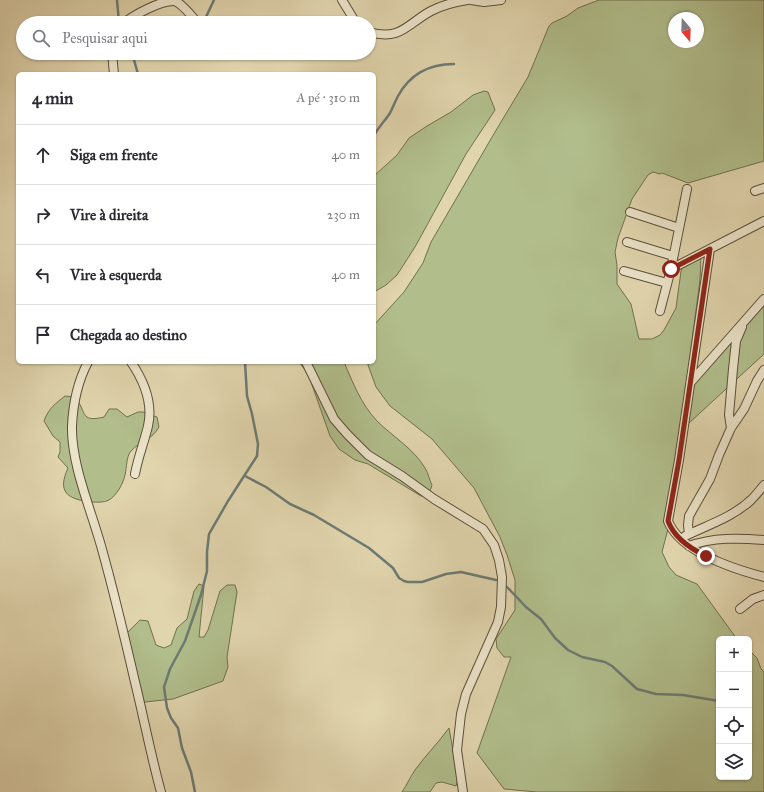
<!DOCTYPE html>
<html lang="pt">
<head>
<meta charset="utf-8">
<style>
  body { margin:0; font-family:"IM FELL Great Primer",serif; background:#f2f2f3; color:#2b2b33 }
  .controls { position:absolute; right:12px; bottom:12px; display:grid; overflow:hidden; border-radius:6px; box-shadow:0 1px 3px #0004 }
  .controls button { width:36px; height:36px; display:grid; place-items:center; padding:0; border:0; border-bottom:1px solid #e1e1e2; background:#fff; color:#2b2b33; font:20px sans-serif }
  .compass { position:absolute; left:668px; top:12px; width:36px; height:36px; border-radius:50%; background:#fff; box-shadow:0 1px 3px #0004; rotate:161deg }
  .stop { position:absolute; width:12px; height:12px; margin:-9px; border:3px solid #8f2418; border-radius:50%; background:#fff }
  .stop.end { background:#8f2418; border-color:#fff; box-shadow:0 1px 4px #0008 }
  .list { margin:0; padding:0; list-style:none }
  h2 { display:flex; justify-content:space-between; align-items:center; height:52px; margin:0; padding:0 16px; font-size:17px }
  h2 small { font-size:13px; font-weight:400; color:#7c7c81 }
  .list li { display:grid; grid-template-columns:26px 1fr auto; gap:12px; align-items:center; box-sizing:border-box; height:60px; padding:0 16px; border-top:1px solid #e1e1e2 }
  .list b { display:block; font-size:15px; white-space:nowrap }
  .list em { font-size:13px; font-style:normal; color:#7c7c81 }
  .icon { flex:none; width:22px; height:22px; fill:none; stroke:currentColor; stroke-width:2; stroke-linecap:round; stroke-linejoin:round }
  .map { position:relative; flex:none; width:764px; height:792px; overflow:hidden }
  .search { position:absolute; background:#fff; box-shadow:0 1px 3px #0004; left:16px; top:16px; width:360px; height:44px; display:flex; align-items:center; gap:10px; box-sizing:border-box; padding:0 14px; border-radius:22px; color:#7c7c81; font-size:15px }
  .panel { position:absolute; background:#fff; box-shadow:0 1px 3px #0004; left:16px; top:72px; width:360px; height:292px; border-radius:6px }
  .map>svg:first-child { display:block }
  .green { fill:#b1be8c; stroke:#707050; fill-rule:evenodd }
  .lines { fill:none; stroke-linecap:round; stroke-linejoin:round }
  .stream { stroke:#6c7b73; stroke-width:2.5 }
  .street-casing { stroke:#5b4f3a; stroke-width:10 }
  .street { stroke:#ece4ca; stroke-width:8 }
  .route { stroke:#8f2418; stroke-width:5 }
</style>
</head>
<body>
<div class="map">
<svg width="764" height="792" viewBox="0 0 764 792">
  <rect width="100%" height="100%" fill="#e1d5ae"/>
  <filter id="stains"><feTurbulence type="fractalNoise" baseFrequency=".005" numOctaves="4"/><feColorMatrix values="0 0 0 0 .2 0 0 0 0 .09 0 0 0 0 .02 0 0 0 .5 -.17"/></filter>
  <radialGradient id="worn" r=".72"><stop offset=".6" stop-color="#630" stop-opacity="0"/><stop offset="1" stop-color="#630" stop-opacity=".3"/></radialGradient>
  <path class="green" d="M599,0H764V161L688,183L662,173L660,174L653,172L648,175L632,199L618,238L615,252L617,265V284L631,304L639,339H652L660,335L664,330L676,308L682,264L701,257L700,280L691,348L692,387L761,305L764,308V354L688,424L676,498L662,552L669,567L676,575L697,584L737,639H719V777H749V650L757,658L761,669L764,672V792H537L504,789L477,753L511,657H504L497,648L496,639L515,610V580L507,555L500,537L474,488L432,439L390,406L376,387L368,365V362H374V325L404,292L423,263L431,242L495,132L528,77L549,26L552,23L567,16L578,8ZM674,18H698V42H674Z
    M484,91L488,92L495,110L466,154L415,247L397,275L386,285L374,292V176L397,155L409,138L427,126L451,112L473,95Z
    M299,362H344C353,383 361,404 377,421C392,436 414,449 425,468C429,474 429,480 432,485L430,491L424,496H421L368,464L355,460L339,449L330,436L311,382L305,370Z
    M65,396L75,397C87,411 79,423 104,417L109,409H117L127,417L138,412H143L157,417L159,427C152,440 140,441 131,451C126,457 127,467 125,475C123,484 117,495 109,500C103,503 97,502 91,502C67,499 57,492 68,468L58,457L60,452V442L53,436L44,421C48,409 56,403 65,396Z
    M199,584L204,586L199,637H204L208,630L220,591L227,585H235L237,592L227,657L228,667L223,681L173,699L136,703L121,639L140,620L148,621L156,645L164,648L171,645L177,628L187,619L194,591Z
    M449,728L458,779L456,786L442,782L436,783L430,792H402C407,785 410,777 415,770C426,755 438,743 449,728Z"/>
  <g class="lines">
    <path class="stream" d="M117,0L119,22
      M199,22L206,17L214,0
      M177,23H194
      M132,53L138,74
      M133,56L136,53
      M374,136C378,127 385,121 390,113C393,107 395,102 398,96C410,74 430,64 454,64
      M245,476L266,487L290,504L314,515L369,548L393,568L399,578L404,581L408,582H422L446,574L461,572L496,580
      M507,587L526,607L541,619L555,638L568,650L582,657L605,662L612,666L637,689L656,694L683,695L719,701
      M195,792L191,772L182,748L178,728L171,718L167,708L164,687L170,669L185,641L201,595L207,571V552L209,534L228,501L257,456L258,444L252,414L247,396L245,362"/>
    <defs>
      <path id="street" d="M342,0L356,23
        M471,0L484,2L501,0
        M124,23C134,15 161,0 175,1C184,5 191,16 198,23
        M369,32C401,41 407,24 431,11C442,5 455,2 467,0
        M112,53L114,74
        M755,191L764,188
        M630,212L679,228
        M627,242L673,256
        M710,249L679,460L668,521C680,552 734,569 764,577
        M671,269L764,221
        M624,271L667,283
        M660,311L671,269L687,189
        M88,362C78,381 73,404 72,426C71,466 93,514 103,553C115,596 125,639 135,682C144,719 151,756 161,792
        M131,362C144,381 153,404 148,426C144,443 138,457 135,474
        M306,362L334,419L347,434L368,455L402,476L434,499L483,529L494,545L499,560L502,577L501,607L498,622L466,694L461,714L457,750L463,792
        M691,382L764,299
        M731,428L729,415L733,369L736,341L742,327
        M689,534L688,525L689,516L710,479L719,455L731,428L744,409L757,381L764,370
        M685,536C708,525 733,517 751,500C756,495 760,490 764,485
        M689,546C713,537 739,538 764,540
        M740,609L753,599L764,595"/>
    </defs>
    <use href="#street" class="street-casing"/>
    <use href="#street" class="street"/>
  </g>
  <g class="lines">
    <path class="route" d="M671,269L710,249L679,460L668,521C674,537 691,549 706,556"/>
  </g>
  <rect width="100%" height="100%" filter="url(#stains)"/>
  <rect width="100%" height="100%" fill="url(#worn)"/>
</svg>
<div class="controls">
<button>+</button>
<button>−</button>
<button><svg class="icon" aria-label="locate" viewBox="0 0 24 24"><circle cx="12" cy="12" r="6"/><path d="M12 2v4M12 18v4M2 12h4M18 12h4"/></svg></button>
<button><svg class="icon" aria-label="layers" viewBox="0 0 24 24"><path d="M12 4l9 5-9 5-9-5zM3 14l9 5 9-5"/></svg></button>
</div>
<svg class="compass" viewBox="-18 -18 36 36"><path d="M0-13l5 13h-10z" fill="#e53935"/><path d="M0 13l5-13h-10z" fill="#7c7c81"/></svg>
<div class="stop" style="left:671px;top:269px"></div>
<div class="stop end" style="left:706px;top:556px"></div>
<div class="search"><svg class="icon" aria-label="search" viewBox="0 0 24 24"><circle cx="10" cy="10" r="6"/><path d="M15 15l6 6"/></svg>Pesquisar aqui</div>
<section class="panel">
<h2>4 min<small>A pé · 310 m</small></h2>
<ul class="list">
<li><svg class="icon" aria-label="ahead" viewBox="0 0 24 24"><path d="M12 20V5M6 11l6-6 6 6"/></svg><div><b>Siga em frente</b></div><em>40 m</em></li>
<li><svg class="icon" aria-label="right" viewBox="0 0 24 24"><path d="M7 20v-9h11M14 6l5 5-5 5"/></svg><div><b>Vire à direita</b></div><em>230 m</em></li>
<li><svg class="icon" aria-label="left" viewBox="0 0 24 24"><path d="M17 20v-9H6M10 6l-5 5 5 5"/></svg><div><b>Vire à esquerda</b></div><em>40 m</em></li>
<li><svg class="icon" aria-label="arrive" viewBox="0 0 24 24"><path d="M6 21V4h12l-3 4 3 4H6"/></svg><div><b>Chegada ao destino</b></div></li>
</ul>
</section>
</div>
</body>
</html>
